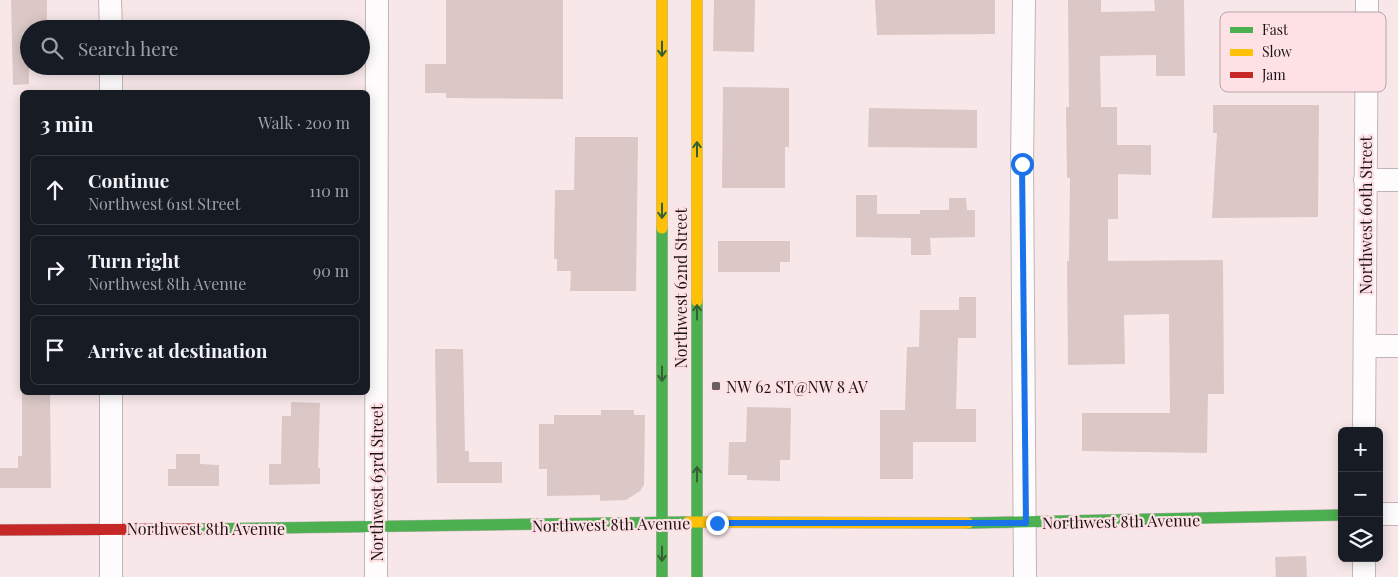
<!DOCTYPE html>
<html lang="en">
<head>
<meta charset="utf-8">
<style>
  body { margin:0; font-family:"Playfair Display",serif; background:#20242c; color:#f1f3f6 }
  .controls { position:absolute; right:15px; bottom:15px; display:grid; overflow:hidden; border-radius:8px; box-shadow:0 2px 12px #0003 }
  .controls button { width:45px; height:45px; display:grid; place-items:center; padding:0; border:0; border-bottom:1px solid #363941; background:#171b24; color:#f1f3f6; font:25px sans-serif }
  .stop { position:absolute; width:15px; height:15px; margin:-11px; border:4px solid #1a73e8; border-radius:50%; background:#fff }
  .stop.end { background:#1a73e8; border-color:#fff; box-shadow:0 1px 5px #0008 }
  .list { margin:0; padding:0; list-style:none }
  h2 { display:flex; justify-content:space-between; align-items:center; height:65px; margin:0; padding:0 20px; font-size:21px }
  h2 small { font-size:16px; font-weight:400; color:#9ea1a6 }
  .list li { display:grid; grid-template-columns:32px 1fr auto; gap:15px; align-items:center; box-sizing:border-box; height:70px; margin:0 10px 10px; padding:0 10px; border:1px solid #363941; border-radius:8px }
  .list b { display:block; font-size:19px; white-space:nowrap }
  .list p { margin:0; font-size:16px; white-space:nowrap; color:#9ea1a6 }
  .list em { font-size:16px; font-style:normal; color:#9ea1a6 }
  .icon { flex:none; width:28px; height:28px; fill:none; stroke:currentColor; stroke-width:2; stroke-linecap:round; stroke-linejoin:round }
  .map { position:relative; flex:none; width:1398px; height:577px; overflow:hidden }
  .search { position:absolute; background:#171b24; box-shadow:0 2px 12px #0003; left:20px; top:20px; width:350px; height:55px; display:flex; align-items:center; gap:12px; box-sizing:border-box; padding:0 18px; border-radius:28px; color:#9ea1a6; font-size:19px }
  .panel { position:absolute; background:#171b24; box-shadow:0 2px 12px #0003; left:20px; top:90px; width:350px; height:305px; border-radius:8px }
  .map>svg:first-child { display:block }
  .building { fill:#dac7c6 }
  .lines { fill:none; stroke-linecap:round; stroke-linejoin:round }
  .street-casing { stroke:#c1b5b7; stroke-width:24 }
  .fast-casing { stroke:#c1b5b7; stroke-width:12 }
  .slow-casing { stroke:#c1b5b7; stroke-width:12 }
  .jam-casing { stroke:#c1b5b7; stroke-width:12 }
  .street { stroke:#fefbfc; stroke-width:22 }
  .fast { stroke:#4caf50; stroke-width:11 }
  .slow { stroke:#ffc107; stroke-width:11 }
  .jam { stroke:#c62828; stroke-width:11 }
  .oneway { stroke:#346132 }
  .route { stroke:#1a73e8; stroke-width:6 }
  .poi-dot { fill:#695d5f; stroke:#fde1e5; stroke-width:2 }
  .labels { text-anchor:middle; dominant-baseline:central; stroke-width:4.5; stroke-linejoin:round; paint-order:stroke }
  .street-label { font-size:16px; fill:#1c1314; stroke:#fde1e5 }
  .poi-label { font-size:16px; fill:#1c1314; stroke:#fde1e5; text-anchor:start }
  .key { fill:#fde1e5; stroke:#baa3a6; stroke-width:1 }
  .key-label { font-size:14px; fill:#1c1314 }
</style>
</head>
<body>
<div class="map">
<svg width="1398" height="577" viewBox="0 0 1398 577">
  <rect width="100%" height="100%" fill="#f7e7e9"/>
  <path class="building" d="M11,0H47V29H29V84L13,85Z
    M446,0H563V99L446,98V93H425V64H446Z
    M714,0H755L754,52L713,51Z
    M875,0H995V34L877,35Z
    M1068,0H1101V12L1155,11L1154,0H1184L1185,76H1156V55L1100,56L1101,107H1117V145H1151V175L1118,174V219H1108V261L1223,260L1224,394H1208L1207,453L1082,451V413H1170L1169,314L1124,315L1125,364L1068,365L1067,261H1069L1070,178H1067L1066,107H1069Z
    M723,87L789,88V147H785V188H722Z
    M1213,105H1319L1318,217L1212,218L1217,133H1213Z
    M869,108L977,110V148L868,147Z
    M575,137H638L636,291H570L571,271H557V259H554L555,190H574Z
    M856,195H877V214H920V210H949V198H966L967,210H975V237L930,238L931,255H911V238L856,237Z
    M718,241H790V262H780V272H718Z
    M959,297H976V338H958L956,409H976V442H913V479H880V410H905L907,347H919L920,310H959Z
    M435,349H463L465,451H469V462H502V483H437Z
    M22,392H50L51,488H0V468H18V456H22Z
    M291,402L320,403L318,468H320V484L269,485V464H281L282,416H291Z
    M747,407L791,408L790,460H780V481L747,480V475H728L729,442H746Z
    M601,410H634V415H645L644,485L640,491L626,500L600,501V495L547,496V469H539V424H554V415H601Z
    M176,454H200V464L219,465V486H168V469H176Z
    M1306,556L1307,577H1276L1275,557Z"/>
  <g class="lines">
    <defs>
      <path id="street" d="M110,0L111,29
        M1024,0L1022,165L1025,577
        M111,66V92
        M1365,180H1398
        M1365,346H1398
        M1364,431L1367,0
        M1379,514H1398
        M1364,558V577
        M111,577V392
        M376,577L377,0"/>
      <path id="fast" d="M662,228V577
        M697,301V577
        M968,523L1342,515
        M195,529L688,522"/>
      <path id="slow" d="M662,0V228
        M697,0V301
        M688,522L968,523"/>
      <path id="jam" d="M0,530L195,529"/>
    </defs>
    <use href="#street" class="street-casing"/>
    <use href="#fast" class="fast-casing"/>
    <use href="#slow" class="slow-casing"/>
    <use href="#jam" class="jam-casing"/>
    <use href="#street" class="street"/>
    <use href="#fast" class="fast"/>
    <use href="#slow" class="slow"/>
    <use href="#jam" class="jam"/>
  </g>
  <defs><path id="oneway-shaft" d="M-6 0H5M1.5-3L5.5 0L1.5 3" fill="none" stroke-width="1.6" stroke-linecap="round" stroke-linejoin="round" transform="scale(1.25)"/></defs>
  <g class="oneway">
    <use href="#oneway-shaft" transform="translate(662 49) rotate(90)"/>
    <use href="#oneway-shaft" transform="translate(697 149) rotate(-90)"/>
    <use href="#oneway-shaft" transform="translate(662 211) rotate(90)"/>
    <use href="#oneway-shaft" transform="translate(697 312) rotate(-90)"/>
    <use href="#oneway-shaft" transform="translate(662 374) rotate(90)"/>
    <use href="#oneway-shaft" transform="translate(697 474) rotate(-90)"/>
    <use href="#oneway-shaft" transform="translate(662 554) rotate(90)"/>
  </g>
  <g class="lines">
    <path class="route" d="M717,523H1026L1022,164"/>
  </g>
  <rect class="poi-dot" x="711" y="381" width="10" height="10" rx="2.5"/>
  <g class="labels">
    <g class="street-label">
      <text transform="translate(1365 215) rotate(-90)">Northwest 60th Street</text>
      <text transform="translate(680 288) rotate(-90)">Northwest 62nd Street</text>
      <text transform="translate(376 483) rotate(-90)">Northwest 63rd Street</text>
      <text transform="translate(1121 521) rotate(-1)">Northwest 8th Avenue</text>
      <text transform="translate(611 524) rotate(-1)">Northwest 8th Avenue</text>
      <text x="206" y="528">Northwest 8th Avenue</text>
    </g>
    <g class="poi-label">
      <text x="726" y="386">NW 62 ST@NW 8 AV</text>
    </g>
  </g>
  <rect x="1220" y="12" width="166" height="80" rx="8" class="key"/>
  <rect x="1230" y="27" width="23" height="6" fill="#4caf50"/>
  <rect x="1230" y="49" width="23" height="7" fill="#ffc107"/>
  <rect x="1230" y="72" width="23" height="6" fill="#c62828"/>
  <g class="key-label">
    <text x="1262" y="35">Fast</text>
    <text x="1262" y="57">Slow</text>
    <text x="1262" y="80">Jam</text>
  </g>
</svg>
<div class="controls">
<button>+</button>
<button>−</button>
<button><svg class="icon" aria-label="layers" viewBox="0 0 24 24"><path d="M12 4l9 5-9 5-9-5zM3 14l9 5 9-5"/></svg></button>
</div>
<div class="stop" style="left:1022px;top:164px"></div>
<div class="stop end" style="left:717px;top:523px"></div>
<div class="search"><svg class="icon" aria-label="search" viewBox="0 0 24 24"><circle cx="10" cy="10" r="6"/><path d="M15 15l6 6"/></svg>Search here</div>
<section class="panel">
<h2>3 min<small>Walk · 200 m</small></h2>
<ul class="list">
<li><svg class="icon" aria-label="ahead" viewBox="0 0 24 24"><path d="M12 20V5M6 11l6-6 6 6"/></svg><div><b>Continue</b><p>Northwest 61st Street</p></div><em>110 m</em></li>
<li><svg class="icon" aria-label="right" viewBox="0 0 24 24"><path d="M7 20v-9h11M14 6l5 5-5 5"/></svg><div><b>Turn right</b><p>Northwest 8th Avenue</p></div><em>90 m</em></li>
<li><svg class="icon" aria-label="arrive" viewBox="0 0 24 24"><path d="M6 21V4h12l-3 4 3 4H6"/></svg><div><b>Arrive at destination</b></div></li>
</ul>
</section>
</div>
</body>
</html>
